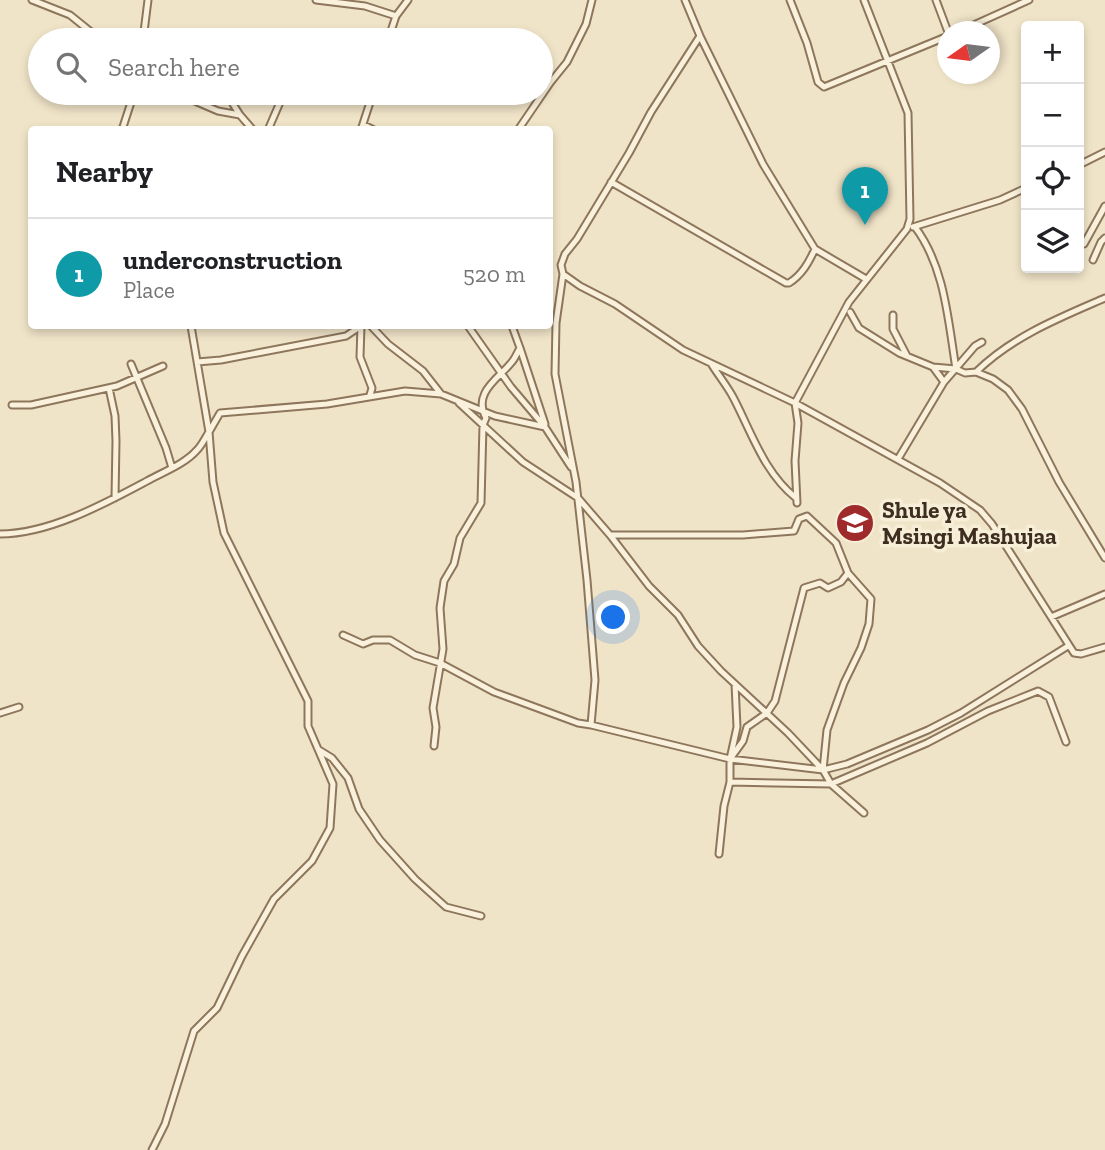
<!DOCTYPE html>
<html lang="en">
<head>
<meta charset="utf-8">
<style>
  body { margin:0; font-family:"Zilla Slab",serif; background:#f6f6f6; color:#202124 }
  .controls { position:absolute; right:21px; top:21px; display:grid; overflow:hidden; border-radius:7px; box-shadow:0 4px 10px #0003 }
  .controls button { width:63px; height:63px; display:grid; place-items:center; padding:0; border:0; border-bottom:2px solid #e0e0e0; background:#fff; color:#202124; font:35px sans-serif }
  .compass { position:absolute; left:937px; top:21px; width:63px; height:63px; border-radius:50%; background:#fff; box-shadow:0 4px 10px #0003; rotate:256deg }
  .you { position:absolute; left:614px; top:618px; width:24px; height:24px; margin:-18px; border:5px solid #fff; border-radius:50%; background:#1a73e8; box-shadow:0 0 0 10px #1a73e833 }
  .badge { display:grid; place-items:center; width:46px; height:46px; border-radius:50%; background:#7c3aed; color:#fff; font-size:23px; font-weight:700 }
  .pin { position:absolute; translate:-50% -58px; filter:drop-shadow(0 2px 4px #0008) }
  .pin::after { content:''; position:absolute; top:37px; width:24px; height:21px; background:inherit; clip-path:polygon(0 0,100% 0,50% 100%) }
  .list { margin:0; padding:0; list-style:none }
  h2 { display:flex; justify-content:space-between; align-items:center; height:91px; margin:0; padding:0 28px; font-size:30px }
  h2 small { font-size:23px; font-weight:400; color:#757577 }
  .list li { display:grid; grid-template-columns:46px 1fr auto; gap:21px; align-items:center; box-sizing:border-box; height:112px; padding:0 28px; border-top:2px solid #e0e0e0 }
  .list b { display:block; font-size:26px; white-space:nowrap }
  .list p { margin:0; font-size:23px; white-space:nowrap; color:#757577 }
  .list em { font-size:23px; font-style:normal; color:#757577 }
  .icon { flex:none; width:38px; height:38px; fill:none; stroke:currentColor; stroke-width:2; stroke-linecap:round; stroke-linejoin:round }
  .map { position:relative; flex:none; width:1105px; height:1150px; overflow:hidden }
  .search { position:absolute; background:#fff; box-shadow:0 4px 10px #0003; left:28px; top:28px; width:525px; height:77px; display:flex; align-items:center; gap:18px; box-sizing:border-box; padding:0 24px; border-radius:38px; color:#757577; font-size:26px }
  .panel { position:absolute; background:#fff; box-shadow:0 4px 10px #0003; left:28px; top:126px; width:525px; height:203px; border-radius:7px }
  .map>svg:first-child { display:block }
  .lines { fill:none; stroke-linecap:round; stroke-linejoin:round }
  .minor-casing { stroke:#8d765c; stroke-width:9 }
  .minor { stroke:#faf1dc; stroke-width:5 }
  .labels { text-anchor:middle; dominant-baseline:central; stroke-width:7; stroke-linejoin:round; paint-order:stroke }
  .poi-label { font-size:23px; font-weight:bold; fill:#3d2e20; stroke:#f7eed8; text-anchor:start }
</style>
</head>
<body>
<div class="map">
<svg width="1105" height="1150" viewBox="0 0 1105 1150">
  <rect width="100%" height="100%" fill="#f0e4c8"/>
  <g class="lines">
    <defs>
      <path id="minor" d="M32,0L70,15L101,40
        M316,0L365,6L396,16
        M685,0L700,36L763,164L815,249L866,279
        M790,0L807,43L818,82L824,87L948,36
        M936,0L948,32
        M958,32L1029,0
        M223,36V40
        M700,36L651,112L629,153L577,239L565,254L561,265L563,274L580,286L615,304L683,350L795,403L940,483L980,510L992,524L1074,653L1081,654L1105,647
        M143,40L148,0
        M306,40V39
        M388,40L396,16L408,0
        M176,93L218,111L240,115L253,130
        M230,93L233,104L240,115
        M364,125L374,130
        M122,130L134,93
        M268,130L284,93
        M361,130L373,93
        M518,130L550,83L567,62L586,24L592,0
        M1079,165L1105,152
        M611,182L786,283H789C802,275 809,262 815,249
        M913,227L1000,200L1026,188
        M915,227C945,267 948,320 956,369L965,373L976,372L993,379L1008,390L1022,409L1059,482L1105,558
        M1084,244L1105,206
        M1093,260L1101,242L1105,238
        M563,274L556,323L555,374L576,482L587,580L595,680L591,725L730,759L823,770L847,764L928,730L961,713L1068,646
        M850,312L859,328L899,353L933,367L944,382
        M893,315V329L907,356
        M361,326L360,357L372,388L370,395
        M371,326L388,344L423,371L441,394
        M468,326L511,387L545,427L571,467
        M520,348L545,424
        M197,362L221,360L346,336L361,326
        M131,364L166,448L172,468
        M712,365C719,376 727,386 733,397C751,431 764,473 796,498
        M933,367L956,369
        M976,372C1013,336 1059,318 1105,298
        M109,388L115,416L116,441L115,498
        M459,403L523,462L578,498L610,535L649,586L678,615L698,646L721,671L788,733L823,770L831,784L864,813
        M12,405H31L117,386L163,366
        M898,459L944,382L975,346L982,342
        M797,503L795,461L798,423L795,403L849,302L907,229L910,219L908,113L864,0
        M0,534C49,534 104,504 147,481C163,472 185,464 197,450C202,445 205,438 209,432L191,326
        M610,535H743L794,531L799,519L807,516L836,543L848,573L871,599L869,624L861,648L844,683L827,730L823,770
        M1051,617L1105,594
        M343,635L363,644L373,640H390L415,655L440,663L494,692L578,723L591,725
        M0,713L19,707
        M434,746L436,727L433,708L443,649L440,608L444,581L454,564L460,538L481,503L483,425L486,418C472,393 499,378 511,363C515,359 517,353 520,348L512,326
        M319,750L332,758L348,778L359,809L380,840L415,879L446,907L481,916
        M730,759L743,741L747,727L767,713L775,701L804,588L820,583L828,588L841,582L848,573
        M730,782L831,784L927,743L988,711L1038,691L1049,697L1066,742
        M719,854L724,806L730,782V759L737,727L735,684
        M152,1150L165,1124L194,1031L217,1008L242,956L274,899L312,861L330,828L333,784L308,726V701L224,533L213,482L209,432L220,413L327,404L405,391L441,394L495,416L545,427"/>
    </defs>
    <use href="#minor" class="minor-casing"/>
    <use href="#minor" class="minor"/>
  </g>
  <defs>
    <symbol id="school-disc" viewBox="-11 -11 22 22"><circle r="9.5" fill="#9e2a2b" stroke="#f7eed8"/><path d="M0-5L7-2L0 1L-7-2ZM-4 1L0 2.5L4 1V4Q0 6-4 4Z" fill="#fff"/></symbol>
  </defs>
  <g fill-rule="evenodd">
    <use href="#school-disc" x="833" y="501" width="44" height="44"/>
  </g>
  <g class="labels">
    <g class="poi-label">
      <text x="882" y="510">Shule ya<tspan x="882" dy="26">Msingi Mashujaa</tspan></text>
    </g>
  </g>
</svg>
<div class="controls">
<button>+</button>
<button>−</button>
<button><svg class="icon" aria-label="locate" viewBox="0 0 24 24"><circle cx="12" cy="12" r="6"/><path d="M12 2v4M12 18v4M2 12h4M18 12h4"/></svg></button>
<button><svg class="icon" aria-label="layers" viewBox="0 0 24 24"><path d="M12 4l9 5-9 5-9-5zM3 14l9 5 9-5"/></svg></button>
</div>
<svg class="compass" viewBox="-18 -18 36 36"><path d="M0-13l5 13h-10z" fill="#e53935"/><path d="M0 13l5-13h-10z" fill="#757577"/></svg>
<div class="you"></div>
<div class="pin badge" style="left:865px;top:225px;background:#0f9aa8">1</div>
<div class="search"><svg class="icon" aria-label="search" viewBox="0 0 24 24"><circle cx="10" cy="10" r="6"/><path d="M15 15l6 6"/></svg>Search here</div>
<section class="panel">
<h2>Nearby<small></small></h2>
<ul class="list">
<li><span class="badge" style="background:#0f9aa8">1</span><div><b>underconstruction</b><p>Place</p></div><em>520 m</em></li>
</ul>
</section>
</div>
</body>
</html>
